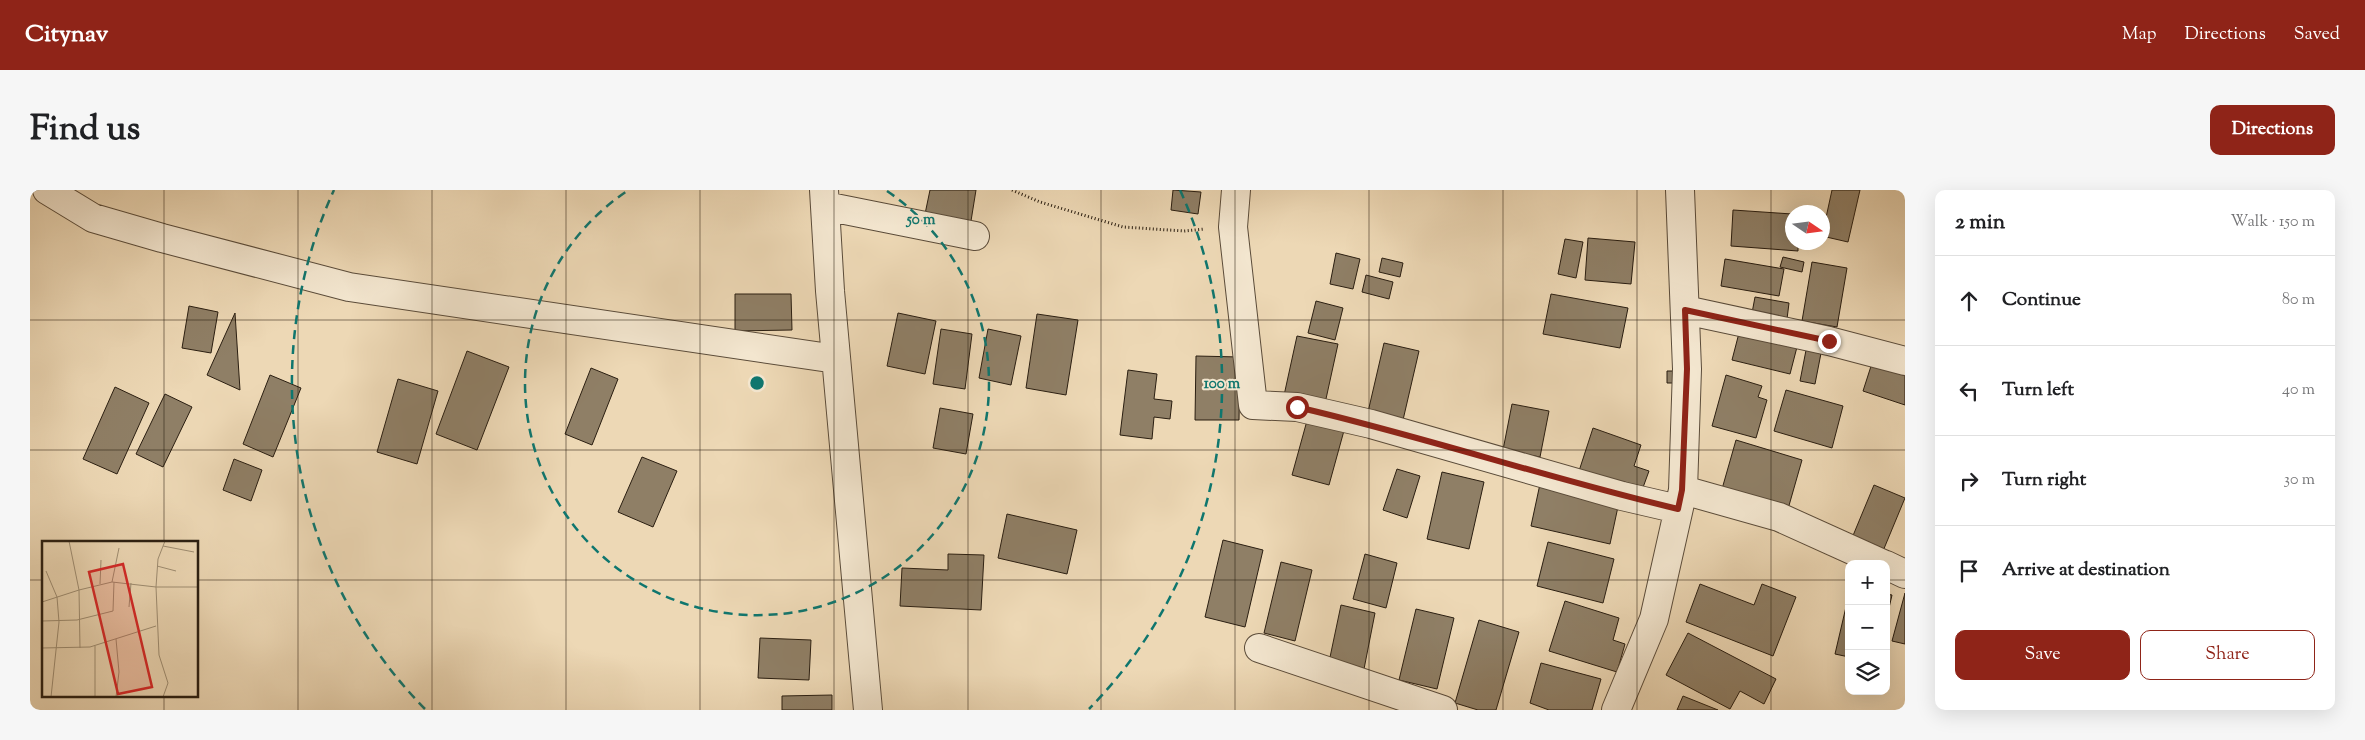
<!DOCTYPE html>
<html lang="en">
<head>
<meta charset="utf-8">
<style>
  body { margin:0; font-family:"Sorts Mill Goudy",serif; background:#f6f6f6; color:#202124 }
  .controls { position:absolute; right:15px; bottom:15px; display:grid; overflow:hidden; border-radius:10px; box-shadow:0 5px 20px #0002 }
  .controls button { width:45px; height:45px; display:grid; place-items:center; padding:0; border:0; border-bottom:1px solid #e0e0e0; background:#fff; color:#202124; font:25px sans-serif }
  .compass { position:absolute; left:1755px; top:15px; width:45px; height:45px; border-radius:50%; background:#fff; box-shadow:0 5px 20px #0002; rotate:103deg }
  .stop { position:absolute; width:15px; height:15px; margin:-11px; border:4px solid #8f2418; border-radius:50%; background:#fff }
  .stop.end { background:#8f2418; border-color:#fff; box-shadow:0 1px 5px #0008 }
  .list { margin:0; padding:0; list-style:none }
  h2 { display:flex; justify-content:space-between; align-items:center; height:65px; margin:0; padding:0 20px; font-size:21px }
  h2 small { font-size:16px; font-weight:400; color:#757577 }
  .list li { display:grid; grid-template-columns:32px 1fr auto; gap:15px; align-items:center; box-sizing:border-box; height:90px; padding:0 20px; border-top:1px solid #e0e0e0 }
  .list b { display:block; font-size:19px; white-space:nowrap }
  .list em { font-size:16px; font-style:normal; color:#757577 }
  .actions { display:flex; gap:10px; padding:15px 20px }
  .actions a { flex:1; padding:11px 0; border:1px solid #8f2418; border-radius:10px; text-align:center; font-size:18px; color:#8f2418 }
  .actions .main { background:#8f2418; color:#fff }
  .icon { flex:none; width:28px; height:28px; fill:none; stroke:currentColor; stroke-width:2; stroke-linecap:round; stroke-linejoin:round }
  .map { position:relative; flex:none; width:1875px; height:520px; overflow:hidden; border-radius:10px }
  header { display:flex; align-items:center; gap:30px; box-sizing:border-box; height:70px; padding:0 25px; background:#8f2418; color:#fff }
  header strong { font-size:24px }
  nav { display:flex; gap:28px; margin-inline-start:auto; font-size:18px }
  .intro { display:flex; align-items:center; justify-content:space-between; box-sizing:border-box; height:120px; padding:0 30px }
  h1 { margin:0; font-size:35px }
  .button { padding:12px 22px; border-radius:10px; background:#8f2418; color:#fff; font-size:18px; font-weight:700 }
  main { display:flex; gap:30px; padding:0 30px }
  aside { flex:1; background:#fff; border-radius:10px; box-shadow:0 5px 20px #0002 }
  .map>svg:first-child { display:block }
  .building { fill:#8f7f66; stroke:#2a1e11 }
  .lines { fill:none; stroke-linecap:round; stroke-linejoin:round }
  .minor-casing { stroke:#5b4c3a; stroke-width:30 }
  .path { stroke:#2a1e11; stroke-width:3; stroke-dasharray:1 2.5; stroke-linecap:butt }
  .minor { stroke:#f3e6cf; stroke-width:28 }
  .route { stroke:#8f2418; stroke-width:6 }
  .grid { fill:none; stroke:#2a1e11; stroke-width:1; stroke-opacity:0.55 }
  .ring { fill:none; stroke:#0f766e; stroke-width:2.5; stroke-dasharray:9 6 }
  .inset-road { fill:none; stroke:#9f8e73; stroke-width:1 }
  .view { fill:#d62828; fill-opacity:0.15; stroke:#d62828; stroke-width:2.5 }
  .inset-edge { fill:none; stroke:#2a1e11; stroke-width:2.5 }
  .centre { fill:#0f766e; stroke:#f3e6cf; stroke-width:2.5 }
  .ring-label { font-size:15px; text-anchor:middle; font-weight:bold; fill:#0f766e; stroke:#f3e6cf; stroke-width:4; stroke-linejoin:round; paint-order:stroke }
</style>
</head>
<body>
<header>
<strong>Citynav</strong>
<nav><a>Map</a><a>Directions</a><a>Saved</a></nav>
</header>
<div class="intro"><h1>Find us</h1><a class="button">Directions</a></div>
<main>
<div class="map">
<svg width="1875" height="520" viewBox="0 0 1875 520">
  <rect width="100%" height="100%" fill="#edd8b5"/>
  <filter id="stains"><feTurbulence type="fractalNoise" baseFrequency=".004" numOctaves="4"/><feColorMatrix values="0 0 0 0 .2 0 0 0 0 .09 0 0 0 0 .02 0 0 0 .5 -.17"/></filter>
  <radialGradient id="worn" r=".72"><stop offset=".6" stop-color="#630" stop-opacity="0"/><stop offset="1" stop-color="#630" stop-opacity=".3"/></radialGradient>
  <path class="building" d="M900,0H946L941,31L895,24Z
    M1143,0L1171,2L1168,24L1141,20Z
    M1802,0H1830L1818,52L1792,46Z
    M1703,20L1762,24V52H1768V61L1701,56Z
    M1558,48L1605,52L1601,94L1555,90Z
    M1535,49L1553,52L1546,88L1528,84Z
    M1306,63L1330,69L1323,99L1300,94Z
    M1753,67L1774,72L1772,82L1750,77Z
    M1352,68L1373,73L1370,87L1349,82Z
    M1695,69L1754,79L1749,106L1691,96Z
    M1782,72L1817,78L1807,137L1772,131Z
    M1336,85L1363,92L1359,109L1332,102Z
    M705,104H761L762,140L705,141Z
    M1521,104L1598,118L1590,158L1513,144Z
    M1725,107L1759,113L1757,129L1722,123Z
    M1286,111L1313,118L1305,150L1278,143Z
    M159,116L188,122L181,163L152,158Z
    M205,123L210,200L177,185Z
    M868,123L906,131L895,184L857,176Z
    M1007,124L1048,130L1036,205L996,198Z
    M911,139L942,144L935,199L903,194Z
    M958,139L991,146L981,195L949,188Z
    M1709,143L1767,157L1760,184L1702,170Z
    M1267,146L1308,154L1294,218L1253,210Z
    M1778,150L1793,153L1785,194L1770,191Z
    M1354,153L1389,161L1373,230L1338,222Z
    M437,161L479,177L447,260L406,244Z
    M1166,166L1210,167L1209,230H1165Z
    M1843,170L1875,181V215L1833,201Z
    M561,178L588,189L562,255L535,244Z
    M1098,180L1127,184L1124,209L1142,211L1140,229L1124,227L1122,249L1090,245Z
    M1637,181H1649L1648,193H1637Z
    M240,185L271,198L243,267L213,254Z
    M1696,185L1732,196L1728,207L1737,210L1726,248L1682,236Z
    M368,189L408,201L387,274L347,262Z
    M85,197L119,213L87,284L53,269Z
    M1756,200L1813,216L1802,258L1744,241Z
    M135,204L162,217L133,277L106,264Z
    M1482,214L1519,221L1510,267L1473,260Z
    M910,218L943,224L936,264L903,258Z
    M1278,227L1315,237L1299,295L1262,285Z
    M1563,238L1611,255L1604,276L1619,281L1611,303L1549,281Z
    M1706,250L1772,270L1758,319L1692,299Z
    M612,267L647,281L623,337L588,322Z
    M204,269L232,280L221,311L193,300Z
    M1367,279L1390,286L1377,328L1353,320Z
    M1412,282L1454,292L1439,359L1397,349Z
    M1510,294L1589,312L1580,354L1501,336Z
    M1844,295L1875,308L1853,361L1822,348Z
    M977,324L1047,340L1037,384L968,368Z
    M1193,350L1233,360L1215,437L1175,427Z
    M1518,352L1584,369L1573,413L1507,396Z
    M918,364L954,365L951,420L870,416L872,378L918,380Z
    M1335,364L1367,373L1356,418L1323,409Z
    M1251,372L1282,380L1265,451L1234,443Z
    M1670,394L1724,415L1732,394L1766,407L1743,466L1656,432Z
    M1875,403V454L1862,451Z
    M1819,404V467L1805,464Z
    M1856,404L1862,405L1856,431Z
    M1535,411L1589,428L1583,450L1595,454L1587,482L1519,461Z
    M1311,415L1345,423L1334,479L1299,472Z
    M1386,419L1424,428L1407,499L1369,490Z
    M1449,430L1489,442L1466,520H1448L1425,513Z
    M1658,443L1746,489L1734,514L1710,501L1700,519L1636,485Z
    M730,448L781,450L779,490L728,488Z
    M1511,473L1571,489L1562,520H1519L1500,513Z
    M802,505V520H752V506Z
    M1653,506L1688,520H1647Z"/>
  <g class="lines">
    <defs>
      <path id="minor" d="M17,0L63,28L132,48L319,97L806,169
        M794,0L800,101L838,520
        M1206,0L1203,37L1223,215L1267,217L1341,234L1592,306L1648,319
        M795,16L945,46
        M1655,120L1799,151L1875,171
        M1653,300L1749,327L1853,374
        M1856,375L1875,384
        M1229,458L1413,520
        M1586,520L1624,429L1653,300L1657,179L1650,0"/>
    </defs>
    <use href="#minor" class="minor-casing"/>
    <path class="path" d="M982,0L1010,12L1093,37L1154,41L1175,39"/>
    <use href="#minor" class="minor"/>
  </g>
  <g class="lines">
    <path class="route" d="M1267,217C1396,247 1520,289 1648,319L1652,300L1657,179L1655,120L1799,151"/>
  </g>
  <path class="grid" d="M134,0V352M268,0V520M402,0V520M536,0V520M670,0V520M804,0V520M938,0V520M1071,0V520M1205,0V520M1339,0V520M1473,0V520M1607,0V520M1741,0V520M0,130H1875M0,260H1875M0,390H14M168,390H1819M1856,390H1875M134,506V520"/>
  <g class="ring">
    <path d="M857 1A232 232 0 1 1 597 1"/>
    <path d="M395 519A465 465 0 0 1 304 0M1150 0A465 465 0 0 1 1059 519"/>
  </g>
  <g transform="translate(12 351)">
    <rect width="156" height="156" fill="#edd8b5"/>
    <path class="inset-road" d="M27,0L37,49L70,41L114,46H157M121,5L152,11M115,25L134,30M4,30L15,56L17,81L9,156M70,41L77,7M58,43L59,19M0,61L37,49L38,107M87,66L89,42M0,80L35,79L71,70L72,41M0,107L48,106L114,85M53,156V105M74,156L77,131L74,98M121,156L126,142L117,114L114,46L116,18L123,0"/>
    <path class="view" d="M81,23L110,146L76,153L47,31Z"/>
    <rect width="156" height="156" class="inset-edge"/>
  </g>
  <circle cx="727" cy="193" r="8" class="centre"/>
  <g class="ring-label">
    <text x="891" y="34">50 m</text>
    <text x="1192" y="198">100 m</text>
  </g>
  <rect width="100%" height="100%" filter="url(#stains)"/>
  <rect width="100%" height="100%" fill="url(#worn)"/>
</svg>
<div class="controls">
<button>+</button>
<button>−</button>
<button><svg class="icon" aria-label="layers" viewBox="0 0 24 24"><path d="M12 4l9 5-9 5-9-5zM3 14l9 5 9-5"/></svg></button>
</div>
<svg class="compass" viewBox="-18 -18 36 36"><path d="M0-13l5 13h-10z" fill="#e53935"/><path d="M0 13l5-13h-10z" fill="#757577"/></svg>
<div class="stop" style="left:1267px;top:217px"></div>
<div class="stop end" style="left:1799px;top:151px"></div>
</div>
<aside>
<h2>2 min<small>Walk · 150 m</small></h2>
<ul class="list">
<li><svg class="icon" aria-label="ahead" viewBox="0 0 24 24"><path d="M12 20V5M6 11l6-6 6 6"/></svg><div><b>Continue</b></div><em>80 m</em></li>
<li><svg class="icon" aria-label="left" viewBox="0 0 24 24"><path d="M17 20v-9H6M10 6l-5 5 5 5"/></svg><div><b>Turn left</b></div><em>40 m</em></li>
<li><svg class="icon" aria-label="right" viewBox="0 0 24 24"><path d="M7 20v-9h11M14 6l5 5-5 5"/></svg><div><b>Turn right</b></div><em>30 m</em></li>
<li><svg class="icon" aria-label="arrive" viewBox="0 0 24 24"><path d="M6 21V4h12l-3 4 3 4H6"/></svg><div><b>Arrive at destination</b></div></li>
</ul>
<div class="actions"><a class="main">Save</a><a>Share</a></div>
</aside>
</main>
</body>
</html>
